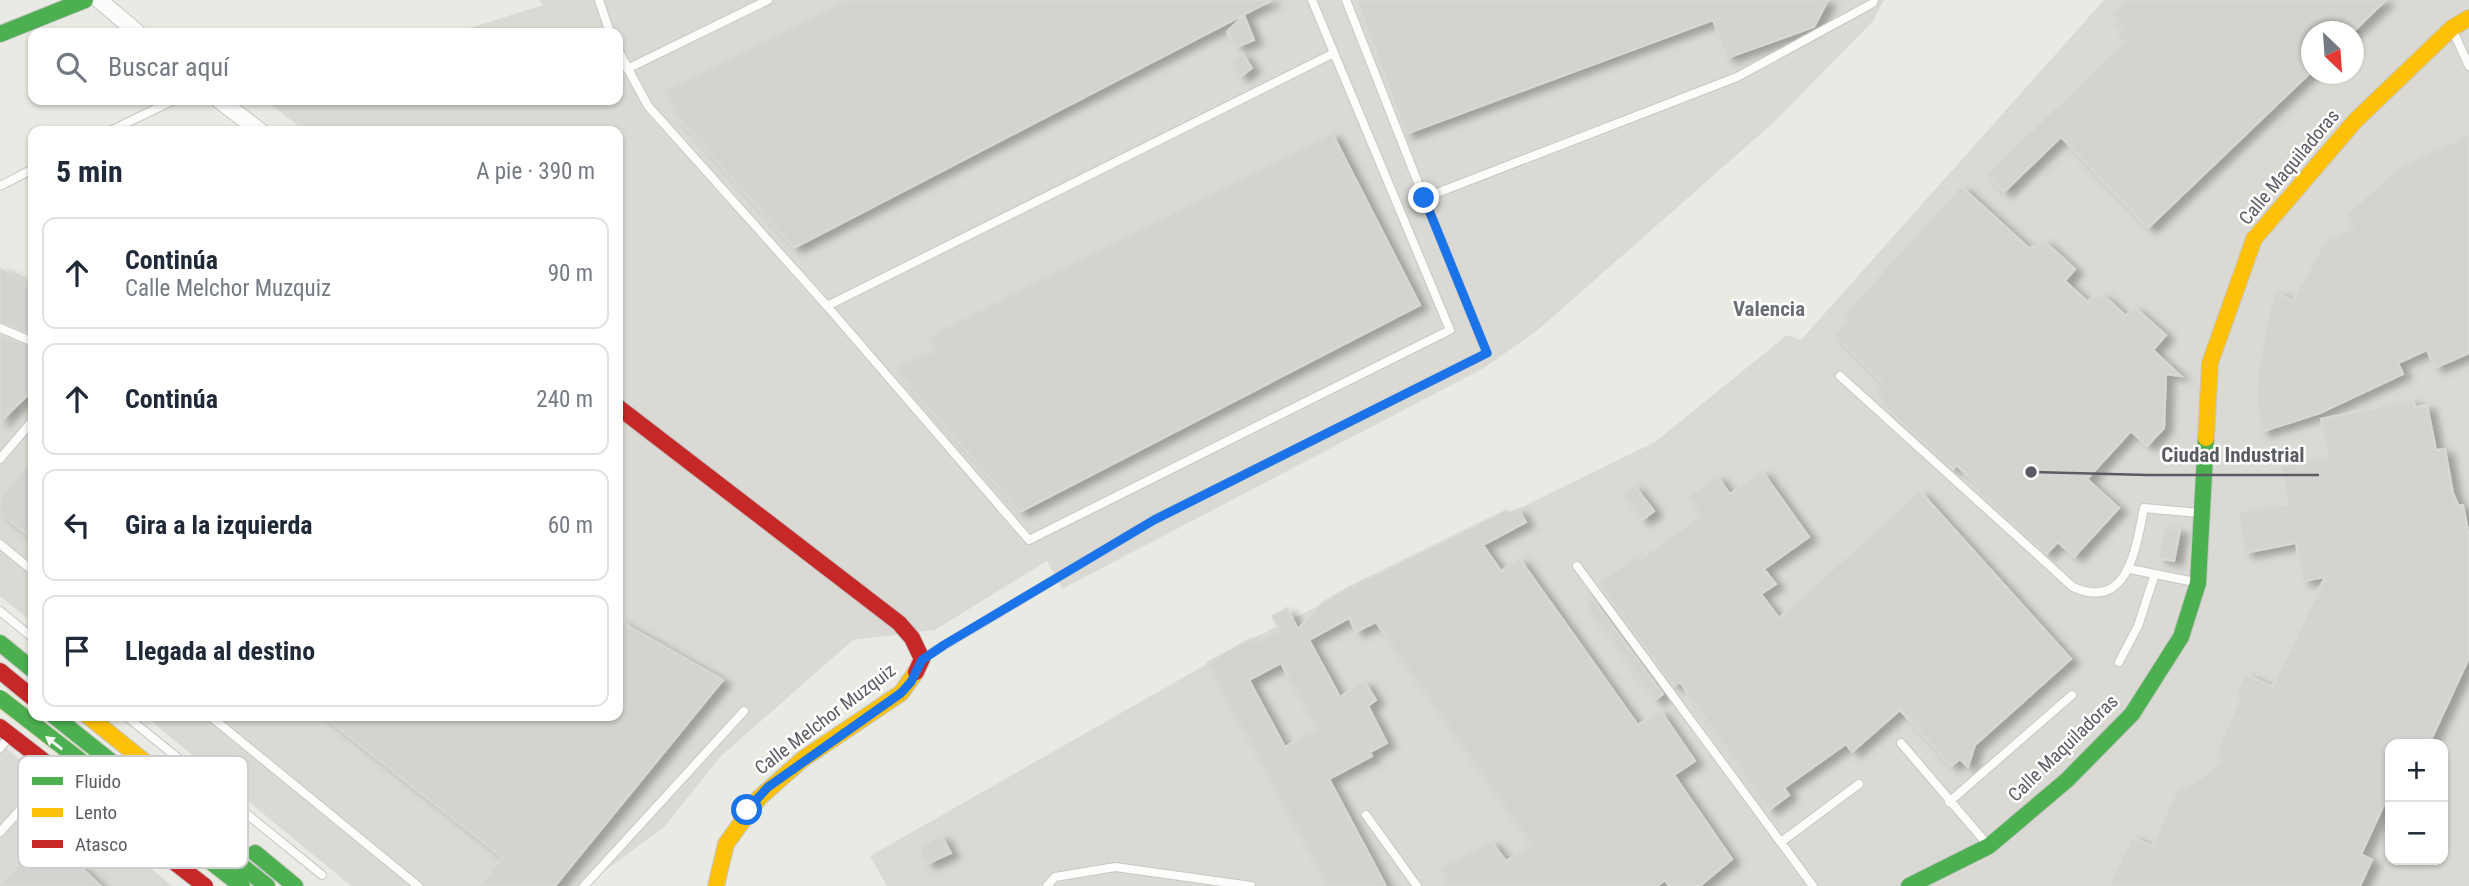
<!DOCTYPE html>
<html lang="es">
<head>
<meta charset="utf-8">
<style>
  body { margin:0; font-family:"Roboto Condensed",sans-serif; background:#f2f2f3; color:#1f2937 }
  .controls { position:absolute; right:21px; bottom:21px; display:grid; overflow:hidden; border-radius:14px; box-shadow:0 2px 5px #0004 }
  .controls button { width:63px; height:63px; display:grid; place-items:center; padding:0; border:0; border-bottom:2px solid #e0e1e3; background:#fff; color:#1f2937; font:35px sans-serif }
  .compass { position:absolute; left:2301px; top:21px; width:63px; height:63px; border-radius:50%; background:#fff; box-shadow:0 2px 5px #0004; rotate:155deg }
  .stop { position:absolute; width:21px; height:21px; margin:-16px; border:5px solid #1a73e8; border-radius:50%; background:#fff }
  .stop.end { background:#1a73e8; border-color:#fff; box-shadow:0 2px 7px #0008 }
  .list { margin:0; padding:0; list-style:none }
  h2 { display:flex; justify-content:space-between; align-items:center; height:91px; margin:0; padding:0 28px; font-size:30px }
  h2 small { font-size:23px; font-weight:400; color:#747a83 }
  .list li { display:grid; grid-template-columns:46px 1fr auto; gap:21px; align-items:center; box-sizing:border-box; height:112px; margin:0 14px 14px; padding:0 14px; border:2px solid #e0e1e3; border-radius:14px }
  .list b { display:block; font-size:26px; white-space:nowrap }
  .list p { margin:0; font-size:23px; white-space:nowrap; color:#747a83 }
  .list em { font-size:23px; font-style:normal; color:#747a83 }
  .icon { flex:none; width:38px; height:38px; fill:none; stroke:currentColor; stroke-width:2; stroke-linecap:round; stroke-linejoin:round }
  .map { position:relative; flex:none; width:2469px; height:886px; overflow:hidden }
  .search { position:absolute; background:#fff; box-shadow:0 2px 5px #0004; left:28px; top:28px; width:595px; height:77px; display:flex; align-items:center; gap:18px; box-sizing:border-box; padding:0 24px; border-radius:14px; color:#747a83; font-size:26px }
  .panel { position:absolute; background:#fff; box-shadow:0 2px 5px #0004; left:28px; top:126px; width:595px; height:595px; border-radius:14px }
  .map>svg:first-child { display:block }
  .industrial { fill:#dad9d3; fill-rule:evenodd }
  .building { fill:#d4d3cf; stroke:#dad8d3; stroke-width:2; fill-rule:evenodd; filter:url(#shadow) }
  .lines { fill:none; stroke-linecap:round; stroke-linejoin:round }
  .lane-casing { stroke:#c7c8c6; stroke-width:10 }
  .street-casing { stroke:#c7c8c6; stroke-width:18 }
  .fast-casing { stroke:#c5c6c5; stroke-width:18 }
  .slow-casing { stroke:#c5c6c5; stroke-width:18 }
  .jam-casing { stroke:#c5c6c5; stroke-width:18 }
  .lane { stroke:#fcfcfb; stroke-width:8 }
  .street { stroke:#fcfcfb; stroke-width:16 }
  .fast { stroke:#4caf50; stroke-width:16 }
  .slow { stroke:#ffc107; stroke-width:16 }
  .jam { stroke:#c62828; stroke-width:16 }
  .fast-bridge-casing { stroke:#d5cdaf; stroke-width:18; stroke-linecap:butt }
  .fast-bridge { stroke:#4caf50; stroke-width:16 }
  .oneway { fill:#f6fbf6 }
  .route { stroke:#1a73e8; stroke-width:9 }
  .labels { text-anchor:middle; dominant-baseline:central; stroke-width:5; stroke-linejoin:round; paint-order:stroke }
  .street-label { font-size:19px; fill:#595d63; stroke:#fff }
  .neighbourhood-label { font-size:21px; font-weight:bold; fill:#6a6f75; stroke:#fff }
  .key { fill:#fff; stroke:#cdced0; stroke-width:2 }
  .key-label { font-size:19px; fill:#595d63 }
  .leader { fill:none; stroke:#595d63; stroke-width:2.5 }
  .callout-dot { fill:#595d63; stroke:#fff; stroke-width:2.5 }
  .callout-label { font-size:21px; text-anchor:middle; font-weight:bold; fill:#595d63; stroke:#fff; stroke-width:5; stroke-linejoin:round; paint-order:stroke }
</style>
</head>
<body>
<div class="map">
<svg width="2469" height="886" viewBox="0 0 2469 886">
  <defs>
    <filter id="shadow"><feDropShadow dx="8" dy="4.5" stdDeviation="3.5" flood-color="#0004"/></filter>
  </defs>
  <rect width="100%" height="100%" fill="#eaeae4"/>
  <path class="industrial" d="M539,0H1884L1873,21L1773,123L1539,329L1484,368L1062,589L1047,561L935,630L853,640L721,756L664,827L584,886H351L145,716H618V131H305L265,100H618V33H454L543,5Z
    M2104,0H2469V886H887L870,856L1249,640L1655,442L1787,335L1801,340ZM2312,32H2354V74H2312ZM2390,744H2443V860H2390Z
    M33,390V623L0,596V422Z
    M0,743L172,886H0Z"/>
  <path class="building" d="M846,0H1272L794,248L679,119L665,91Z
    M1357,0H1828L1814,27L1727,58L1713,20L1406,134Z
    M2128,0H2386L2353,32H2312V71L2148,228L2061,137L2004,192L1987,174L2124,42L2117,34L2124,27L2112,13Z
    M1244,15L1254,40L1237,47L1227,32Z
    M1242,53L1252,68L1240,77L1230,60Z
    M1332,133L1420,305L1020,512L908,385L895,365L936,351L928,337Z
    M2469,135V353L2435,368L2427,350L2398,363L2403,374L2320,413L2261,432L2257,398L2258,374L2269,312L2276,292L2293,301L2325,241L2353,228L2347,215L2396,169Z
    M1961,186L2030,249L2033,246L2036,248L2043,240L2075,269L2065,281L2088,302L2094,295L2098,298L2102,294L2126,316L2134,307L2166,335L2153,350L2181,376L2166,374L2164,428L2147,446L2131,431L2087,479L2119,508L2074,557L2058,542L2046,554L1977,491L1980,487L1956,465L1953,469L1888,410L1877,390L1883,383L1834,335L1848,320L1843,316Z
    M0,268L33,287V335L0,322Z
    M0,335L33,348V390L0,422Z
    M2413,400L2415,407L2427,405L2436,450L2445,449L2453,493L2458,505H2463L2469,536V658L2429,744H2390V792L2361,854L2372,860L2360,886H2109L2132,837L2152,846L2177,791L2195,783L2222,761L2215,757L2241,696L2236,694L2245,674L2273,687L2325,577L2303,581L2296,543L2245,553L2238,513L2288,504L2281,466L2328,457L2321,419Z
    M33,458V539L0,513V500Z
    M1762,471L1809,537L1764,569L1776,584L1761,594L1779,618L1920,491L2071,659L1975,745L1968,767L1960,759L1951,766L1900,710L1852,752L1846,744L1784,788L1789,795L1769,810L1680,682L1674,686L1598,583L1638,555L1641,559L1701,515L1689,497L1717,476L1730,494Z
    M1634,485L1654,511L1642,520L1623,495Z
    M1518,509L1526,522L1483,545L1501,571L1519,558L1638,725L1660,710L1695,761L1674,775L1732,859L1700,886H1669L1665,880L1657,886H1450L1440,869L1491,841L1506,861L1532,845L1376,622L1356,632L1349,618L1309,640L1340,697L1364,681L1376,700L1368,706L1387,743L1370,752L1372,756L1329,779L1386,886H1328L1207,663L1252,638L1255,643L1279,630L1272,616L1287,608L1298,629L1322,603L1350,587L1507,510L1509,513ZM1281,663L1317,730L1285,747L1249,680Z
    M2165,527L2180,530L2174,561L2158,558Z
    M1587,591L1663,694L1655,700L1586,604L1591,600Z
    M618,620L723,680L555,886H480L503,858L323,716H618Z
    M45,834L101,886H0Z
    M941,835L951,853L927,864L919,848Z"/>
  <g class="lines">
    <defs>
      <path id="lane" d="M599,0L610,33
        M1346,0L1424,198
        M2453,31L2469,66
        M618,50L648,106L827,306L1334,53L1312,0
        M627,69L768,0
        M110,131L174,100
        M0,186L33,169
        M827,306L1029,540L1043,533L1450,330L1334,53
        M0,328L33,342
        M1840,376L2073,587C2129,612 2136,546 2144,508L2199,513
        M0,459L33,420
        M0,544L33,571
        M1577,566L1813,886
        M2130,569L2195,582
        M0,611L33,638
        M923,658L1154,520L1487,353L1424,198L1737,77L1873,3L1874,0
        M2119,662L2138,626L2155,574
        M126,716L322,875
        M210,716L418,886
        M1901,743L1987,844
        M0,748L9,737
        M203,781L234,836
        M1949,802L2072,695
        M1366,815L1417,886
        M0,832L29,800
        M1781,842L1859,784
        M584,886L744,711
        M1047,886L1055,877L1115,867L1251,886"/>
      <path id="street" d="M99,0L138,33
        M219,100L260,131"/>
      <path id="fast" d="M0,34L85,0
        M0,643L33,670
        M54,716L267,886
        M255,853L295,886
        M225,873L242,886
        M1909,886L1989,846L2067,780L2132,714L2181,637L2198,583L2206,438"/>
      <path id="slow" d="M2206,438L2210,363L2254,239L2355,121L2452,28L2469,18
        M88,716L160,774
        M716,886L726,844L759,798L803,759L901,693L916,672"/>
      <path id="jam" d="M618,407L899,623L912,638L922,659L916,672
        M0,671L33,698
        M0,727L205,886"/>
    </defs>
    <use href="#lane" class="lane-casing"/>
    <use href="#street" class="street-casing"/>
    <use href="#fast" class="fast-casing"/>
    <use href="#slow" class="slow-casing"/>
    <use href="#jam" class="jam-casing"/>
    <use href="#lane" class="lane"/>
    <use href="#street" class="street"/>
    <use href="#fast" class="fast"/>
    <use href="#slow" class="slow"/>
    <use href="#jam" class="jam"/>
    <defs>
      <path id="fast-bridge" d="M0,698L225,873"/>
    </defs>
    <use href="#fast-bridge" class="fast-bridge-casing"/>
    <use href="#fast-bridge" class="fast-bridge"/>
  </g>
  <defs><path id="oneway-solid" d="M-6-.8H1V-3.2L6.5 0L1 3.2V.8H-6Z" transform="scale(1.75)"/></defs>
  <use class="oneway" href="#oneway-solid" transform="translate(54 743) rotate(-142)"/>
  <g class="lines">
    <path class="route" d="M747,810L768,787L901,693L911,682L922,660L944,645L1154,520L1487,353L1424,198"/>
  </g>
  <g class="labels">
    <g class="street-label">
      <text transform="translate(2289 167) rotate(-50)">Calle Maquiladoras</text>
      <text transform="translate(825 719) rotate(-37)">Calle Melchor Muzquiz</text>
      <text transform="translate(2063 748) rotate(-44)">Calle Maquiladoras</text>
    </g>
    <g class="neighbourhood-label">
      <text x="1769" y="309">Valencia</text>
    </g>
  </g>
  <rect x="18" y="756" width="230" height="112" rx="10" class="key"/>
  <rect x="32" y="777" width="31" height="8" fill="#4caf50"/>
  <rect x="32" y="808" width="31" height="9" fill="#ffc107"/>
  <rect x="32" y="840" width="31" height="8" fill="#c62828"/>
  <g class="key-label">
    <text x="75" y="788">Fluido</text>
    <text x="75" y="819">Lento</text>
    <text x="75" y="851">Atasco</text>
  </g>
  <path class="leader" d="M2031 472L2148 475H2319"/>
  <circle class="callout-dot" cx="2031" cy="472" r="7"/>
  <g class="callout-label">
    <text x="2233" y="462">Ciudad Industrial</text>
  </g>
</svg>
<div class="controls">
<button>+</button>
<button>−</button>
</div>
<svg class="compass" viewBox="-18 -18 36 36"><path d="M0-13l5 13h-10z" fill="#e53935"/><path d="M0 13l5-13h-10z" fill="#747a83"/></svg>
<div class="stop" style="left:747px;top:810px"></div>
<div class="stop end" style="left:1424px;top:198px"></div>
<div class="search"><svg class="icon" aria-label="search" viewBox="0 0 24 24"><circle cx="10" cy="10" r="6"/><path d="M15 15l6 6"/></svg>Buscar aquí</div>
<section class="panel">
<h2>5 min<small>A pie · 390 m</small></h2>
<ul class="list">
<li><svg class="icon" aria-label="ahead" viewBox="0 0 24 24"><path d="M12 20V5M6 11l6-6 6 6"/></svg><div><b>Continúa</b><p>Calle Melchor Muzquiz</p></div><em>90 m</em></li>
<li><svg class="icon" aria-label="ahead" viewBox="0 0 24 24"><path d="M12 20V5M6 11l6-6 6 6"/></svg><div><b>Continúa</b></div><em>240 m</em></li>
<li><svg class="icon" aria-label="left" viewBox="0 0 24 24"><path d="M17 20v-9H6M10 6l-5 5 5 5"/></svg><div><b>Gira a la izquierda</b></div><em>60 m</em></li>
<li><svg class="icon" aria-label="arrive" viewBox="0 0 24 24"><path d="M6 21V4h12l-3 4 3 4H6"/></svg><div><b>Llegada al destino</b></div></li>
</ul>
</section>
</div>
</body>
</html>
